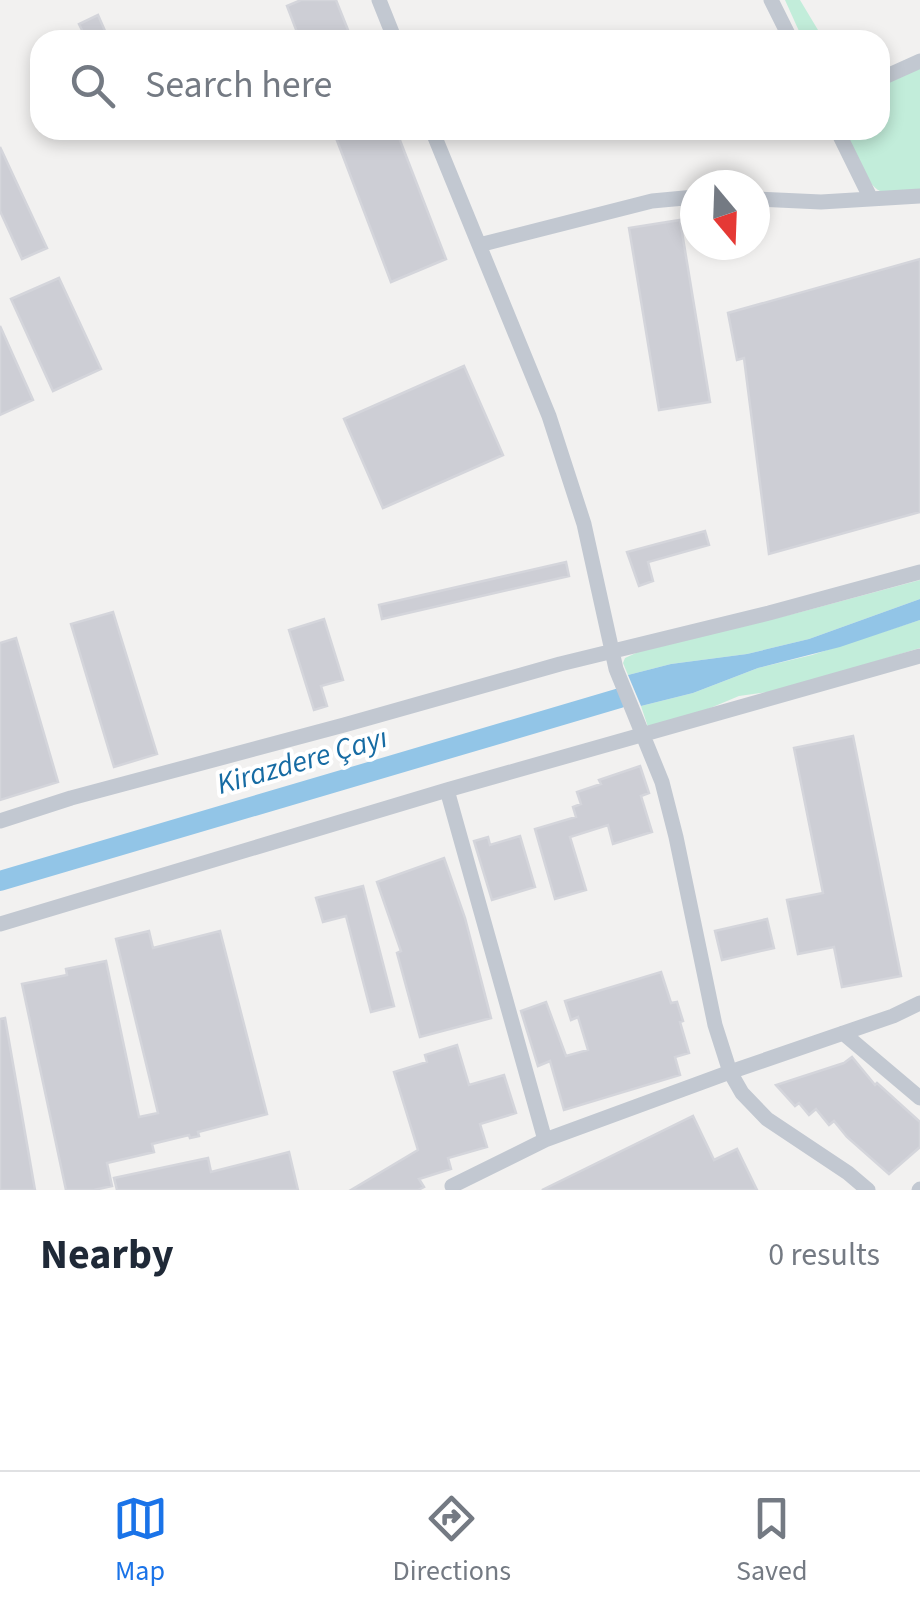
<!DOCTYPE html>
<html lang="en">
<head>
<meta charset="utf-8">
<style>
  body { margin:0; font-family:"Source Sans 3",sans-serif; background:#f6f6f7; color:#1f2937 }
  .compass { position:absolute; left:680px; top:170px; width:90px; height:90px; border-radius:50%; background:#fff; box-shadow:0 5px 15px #0003; rotate:161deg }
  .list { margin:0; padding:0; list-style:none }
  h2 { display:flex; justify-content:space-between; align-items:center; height:130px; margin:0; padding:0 40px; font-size:42px }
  h2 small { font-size:32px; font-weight:400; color:#747a83 }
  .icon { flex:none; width:55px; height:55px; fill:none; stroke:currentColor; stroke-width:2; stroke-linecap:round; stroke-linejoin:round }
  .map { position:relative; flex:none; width:920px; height:1190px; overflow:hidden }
  .search { position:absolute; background:#fff; box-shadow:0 5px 15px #0003; left:30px; right:30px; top:30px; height:110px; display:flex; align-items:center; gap:25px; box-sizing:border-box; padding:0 35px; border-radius:30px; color:#747a83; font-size:38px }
  .sheet { height:280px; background:#fff }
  nav { display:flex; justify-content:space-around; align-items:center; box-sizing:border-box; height:140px; border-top:2px solid #e0e1e3; background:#fff; font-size:28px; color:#747a83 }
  nav a { display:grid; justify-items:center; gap:5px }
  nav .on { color:#1a73e8 }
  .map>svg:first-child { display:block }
  .green { fill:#c2edda }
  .water { fill:#92c5e7 }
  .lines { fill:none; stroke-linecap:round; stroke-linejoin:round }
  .river { stroke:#92c5e7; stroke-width:20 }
  .building { fill:#cdced5; stroke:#d4d5db; stroke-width:2.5 }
  .minor { stroke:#c2c8d1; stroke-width:15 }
  .labels { text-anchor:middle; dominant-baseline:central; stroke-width:8; stroke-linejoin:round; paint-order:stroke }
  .water-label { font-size:30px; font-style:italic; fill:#166ba3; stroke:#fff }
</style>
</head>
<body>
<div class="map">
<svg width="920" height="1190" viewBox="0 0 920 1190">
  <rect width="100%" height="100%" fill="#f2f1f0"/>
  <path class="green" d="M785,0H800L824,40H803Z
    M920,68V191C908,191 891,196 880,191C866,185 851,145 843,130H880V85Z
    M920,580V599L809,639L747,654L671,664L628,675L623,663L625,658L638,652L797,613Z
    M920,620V648L795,686L768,692L739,696L696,714L648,727L641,706L693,693L758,668L812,655Z"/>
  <path class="water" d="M920,599V620L840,647L758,668L693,693L641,706L628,675L671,664L747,654L809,639Z"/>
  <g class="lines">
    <path class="river" d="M0,881L620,698"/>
  </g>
  <path class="building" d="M301,0H336L352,40H300L287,6Z
    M98,15L109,40H87L79,24Z
    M333,130H396L446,259L391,282Z
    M0,147L47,248L22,259L0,211Z
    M680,220L710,402L659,410L629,228Z
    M920,259V512L769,554L744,358L737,360L728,313Z
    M59,278L101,369L53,391L11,299Z
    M0,326L33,400L0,415Z
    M464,366L503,455L383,508L344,419Z
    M705,531L709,545L648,562L653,581L639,586L627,552Z
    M566,562L569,576L382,619L379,605Z
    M113,612L157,754L114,767L71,624Z
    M324,619L343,680L321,686L327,706L314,710L289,630Z
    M16,638L58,782L0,800V643Z
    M853,736L901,976L842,987L834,947L798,954L787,900L823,893L794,748Z
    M640,766L649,793L641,796L652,832L613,844L608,825L570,837L586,890L555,899L535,829L576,817L573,807L581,804L577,792L601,784L599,780Z
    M520,836L535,887L492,900L474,841L488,837L490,845Z
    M444,858L465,918L491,1018L420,1037L397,953L401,951L377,882Z
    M363,886L394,1006L371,1012L346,916L323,922L316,898Z
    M767,919L774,948L722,960L715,931Z
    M149,931L153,948L220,931L267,1114L198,1132L199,1136L190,1138L189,1135L152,1144L154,1152L107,1163L112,1186L94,1190H66L22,984L67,975L66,969L106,961L139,1117L158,1113L116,939Z
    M661,972L671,1003L677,1002L683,1021L680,1022L689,1053L675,1057L680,1075L564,1110L550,1061L538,1066L521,1011L546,1002L566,1056L588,1050L578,1017L571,1020L565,1001Z
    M5,1018L35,1190H0V1019Z
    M457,1045L469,1085L504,1075L516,1113L480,1124L487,1147L448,1158L451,1169L419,1179L424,1187L418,1190H351L418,1150L394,1072L427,1062L425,1055Z
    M852,1057L875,1085L877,1083L920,1122V1147L889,1174L847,1137L834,1121L829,1125L816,1109L809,1115L799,1103L795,1106L776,1085L844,1063Z
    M693,1116L714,1160L737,1149L757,1190H542Z
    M289,1152L298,1190H117L114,1178L208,1158L211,1172Z"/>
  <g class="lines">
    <path class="minor" d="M379,0L395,40
      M771,0L791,40
      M880,79L920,61
      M432,130L549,416L584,524L616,669L662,782L676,837L715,1025L730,1072L742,1093L767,1119L848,1173L868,1190
      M837,130L871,199
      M755,199L821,202L920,196
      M479,245L652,201L695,197
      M447,790L545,1140
      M0,821L71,798L344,725L560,664L769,613L920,572
      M0,924L447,790L920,656
      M843,1033L920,1098
      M452,1186L545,1140L730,1072L893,1016L920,1003
      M919,1190L920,1189"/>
  </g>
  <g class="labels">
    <g class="water-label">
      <text transform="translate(302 761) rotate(-16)">Kirazdere Çayı</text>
    </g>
  </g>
</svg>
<svg class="compass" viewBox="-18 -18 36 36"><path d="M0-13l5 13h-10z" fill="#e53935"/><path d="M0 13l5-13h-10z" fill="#747a83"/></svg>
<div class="search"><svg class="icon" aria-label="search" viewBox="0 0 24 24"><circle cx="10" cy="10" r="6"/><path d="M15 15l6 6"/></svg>Search here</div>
</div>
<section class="sheet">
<h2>Nearby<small>0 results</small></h2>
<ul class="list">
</ul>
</section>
<nav>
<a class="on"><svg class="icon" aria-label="map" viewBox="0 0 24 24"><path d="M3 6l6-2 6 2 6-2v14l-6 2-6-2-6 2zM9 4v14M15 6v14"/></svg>Map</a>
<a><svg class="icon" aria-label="directions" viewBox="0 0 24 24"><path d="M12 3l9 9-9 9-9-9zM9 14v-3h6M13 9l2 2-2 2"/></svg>Directions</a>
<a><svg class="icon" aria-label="saved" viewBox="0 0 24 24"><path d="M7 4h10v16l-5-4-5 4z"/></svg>Saved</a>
</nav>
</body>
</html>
